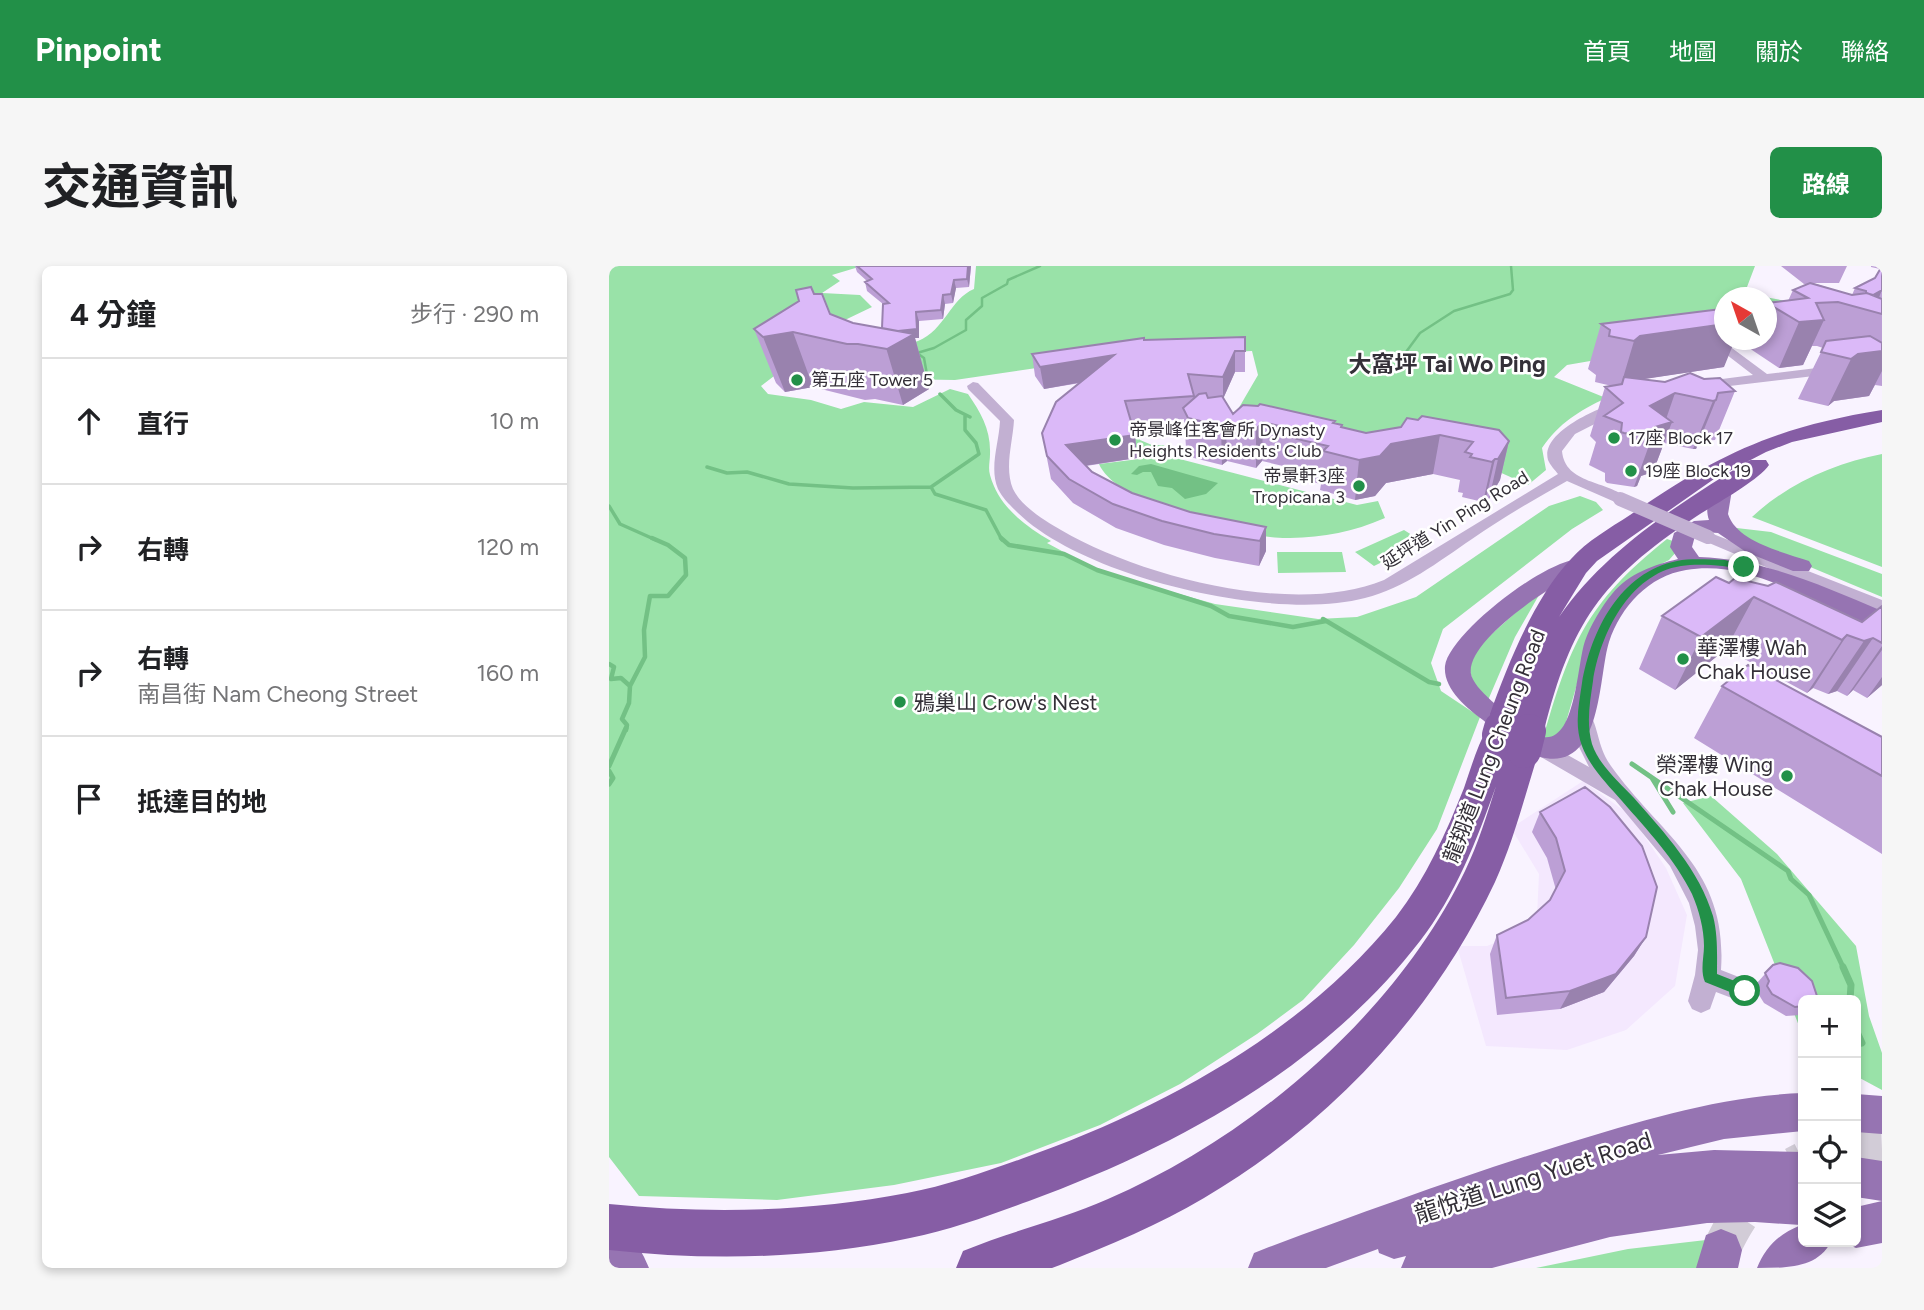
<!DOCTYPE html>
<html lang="zh-TW">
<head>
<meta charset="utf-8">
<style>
  body { margin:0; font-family:Figtree,"Noto Sans TC",sans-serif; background:#f6f6f6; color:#202124 }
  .controls { position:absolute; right:21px; bottom:21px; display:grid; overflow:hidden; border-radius:10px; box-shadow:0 4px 10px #0003 }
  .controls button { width:63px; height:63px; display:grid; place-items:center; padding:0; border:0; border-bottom:2px solid #e0e0e0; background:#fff; color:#202124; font:35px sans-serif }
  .compass { position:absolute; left:1105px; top:21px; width:63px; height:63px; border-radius:50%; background:#fff; box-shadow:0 4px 10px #0003; rotate:320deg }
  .stop { position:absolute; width:21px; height:21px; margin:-16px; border:5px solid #229048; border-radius:50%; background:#fff }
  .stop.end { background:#229048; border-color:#fff; box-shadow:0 2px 7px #0008 }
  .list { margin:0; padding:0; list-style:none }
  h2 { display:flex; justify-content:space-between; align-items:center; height:91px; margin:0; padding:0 28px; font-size:30px }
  h2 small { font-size:23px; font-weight:400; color:#757577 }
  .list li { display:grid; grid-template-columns:46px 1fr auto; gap:21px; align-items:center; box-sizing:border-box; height:126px; padding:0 28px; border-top:2px solid #e0e0e0 }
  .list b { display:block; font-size:26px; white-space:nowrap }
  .list p { margin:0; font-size:23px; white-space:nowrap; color:#757577 }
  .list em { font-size:23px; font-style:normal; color:#757577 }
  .icon { flex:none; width:38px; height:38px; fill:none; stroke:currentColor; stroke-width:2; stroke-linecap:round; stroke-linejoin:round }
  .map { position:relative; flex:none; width:1273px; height:1002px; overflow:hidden; border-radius:10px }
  header { display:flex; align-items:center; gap:42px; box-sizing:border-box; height:98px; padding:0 35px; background:#229048; color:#fff }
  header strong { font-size:33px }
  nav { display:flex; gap:38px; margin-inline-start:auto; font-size:24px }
  .intro { display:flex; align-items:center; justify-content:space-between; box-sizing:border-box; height:168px; padding:0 42px }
  h1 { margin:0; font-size:49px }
  .button { padding:18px 32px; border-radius:10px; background:#229048; color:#fff; font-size:24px; font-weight:700 }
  main { display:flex; gap:42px; padding:0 42px }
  aside { flex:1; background:#fff; border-radius:10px; box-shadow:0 4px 10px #0003 }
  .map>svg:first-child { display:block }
  .built { fill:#f4e8fe }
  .green { fill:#99e2a8 }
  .water { fill:#73c185 }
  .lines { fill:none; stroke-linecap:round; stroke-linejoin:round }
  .stream-far4 { stroke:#73c185; stroke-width:2.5 }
  .stream-far3 { stroke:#73c185; stroke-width:3.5 }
  .stream-far2 { stroke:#73c185; stroke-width:4.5 }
  .stream-far1 { stroke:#73c185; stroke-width:5 }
  .stream { stroke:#73c185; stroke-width:7 }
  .major-tunnel { stroke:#d2ccd7; stroke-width:38; stroke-dasharray:38 19; stroke-linecap:butt }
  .minor { fill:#c2b0d2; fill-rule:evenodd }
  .major { fill:#9674b2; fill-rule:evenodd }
  .highway { fill:#865da5; fill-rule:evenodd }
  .minor-bridge { stroke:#c2b0d2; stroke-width:14 }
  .highway-bridge-far1 { stroke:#865da5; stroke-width:27 }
  .highway-bridge { stroke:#865da5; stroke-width:34 }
  .wall { fill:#bc9fd5 }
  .shaded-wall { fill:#9982ae }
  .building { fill:#dbb9f8; stroke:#9982ae; stroke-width:2 }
  .route { fill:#229048 }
  .poi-dot { fill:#229048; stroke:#fff; stroke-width:2.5 }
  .labels { text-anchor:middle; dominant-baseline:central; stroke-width:5; stroke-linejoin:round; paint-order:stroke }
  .far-poi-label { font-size:18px; fill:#343038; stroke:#fff; text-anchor:start }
  .far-street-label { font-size:18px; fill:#343038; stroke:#fff }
  .poi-label { font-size:21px; fill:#343038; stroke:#fff; text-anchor:start }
  .street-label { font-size:21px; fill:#343038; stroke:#fff }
  .far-district-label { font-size:23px; font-weight:bold; fill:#343038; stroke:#fff }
  .near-street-label { font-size:24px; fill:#343038; stroke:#fff }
</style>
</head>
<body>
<header>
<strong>Pinpoint</strong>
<nav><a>首頁</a><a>地圖</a><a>關於</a><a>聯絡</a></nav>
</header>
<div class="intro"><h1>交通資訊</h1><a class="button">路線</a></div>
<main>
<aside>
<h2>4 分鐘<small>步行 · 290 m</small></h2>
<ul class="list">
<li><svg class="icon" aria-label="ahead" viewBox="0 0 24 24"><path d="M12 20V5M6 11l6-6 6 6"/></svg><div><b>直行</b></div><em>10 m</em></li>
<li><svg class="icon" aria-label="right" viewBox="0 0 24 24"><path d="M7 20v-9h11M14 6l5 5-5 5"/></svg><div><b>右轉</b></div><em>120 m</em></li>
<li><svg class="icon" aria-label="right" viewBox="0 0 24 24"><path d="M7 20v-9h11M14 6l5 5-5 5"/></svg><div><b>右轉</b><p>南昌街 Nam Cheong Street</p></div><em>160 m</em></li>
<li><svg class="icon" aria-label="arrive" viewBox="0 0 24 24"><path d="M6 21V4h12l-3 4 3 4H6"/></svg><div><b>抵達目的地</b></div></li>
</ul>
</aside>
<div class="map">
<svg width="1273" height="1002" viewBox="0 0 1273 1002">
  <rect width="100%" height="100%" fill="#f9f3ff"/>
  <path class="built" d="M974,515L1021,549L1057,602L1078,649L1066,720L1017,764L958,784L877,780L848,680H878L908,668L928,650L930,608L902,562Z"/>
  <path class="green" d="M0,0H253L223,9L231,15L213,27L251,29L263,41L213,65L182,97L152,120L159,128L202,134L232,143L255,136L304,141L341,123L359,128C372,147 382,164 381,188C381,195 379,202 381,209C390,241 415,259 442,275L438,277L492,306L606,338L709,353L748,351L807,331L940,240L971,230L987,236L994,244L963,263L834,363L822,397L832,425L871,451L828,563L790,622L745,679L694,734L648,768L571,818L491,859L392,897L285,919L168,934L30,930L0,891Z
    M367,0H1146L1138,21L1151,25L1156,31L1273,53L1158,52L1157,32H1115V60L1086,77L958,99L945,111L997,132C970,145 950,157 933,182L937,204L919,219L850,188L628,145L649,109L643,85L503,91L346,114L287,113L276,78C285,77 300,78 309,75C336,64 341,33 365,23Z
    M530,157L543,159L530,166L531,174L543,179H555L563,191L748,239L769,235L776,252C744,266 715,271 681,272C640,274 507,239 490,198L530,193L520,163Z
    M1273,188V301L1143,251C1178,218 1226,197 1273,188Z
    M1119,261L1162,266L1273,308V331L1146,278Z
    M795,264L814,276L765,300L746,286Z
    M1058,273L1064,275L1068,285L1060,294L1031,309L979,380L953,470L933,476C961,379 976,338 1058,273Z
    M668,286H733L737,306L669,307Z
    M934,322L906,371L877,439L868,430L857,391Z
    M1102,530L1168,588L1247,680L1260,750L1273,787V824L1247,810V734H1194V770L1132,613L1074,537Z
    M1097,974L1090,1002H927L1019,983Z"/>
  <path class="water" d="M542,198L609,217L597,228L576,233L563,222L549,220L542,206H534L528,209L522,208L530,200Z"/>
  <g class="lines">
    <path class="stream-far4" d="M754,98L797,86L811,67L845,45L901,28L904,24L902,0
      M319,114L315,92L308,87L325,82L357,64V54L373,40V32L398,18L399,14L431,0"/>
    <path class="stream-far3" d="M331,128L347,144L361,151
      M356,149V164L367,177L370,188L322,221L326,228L377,244L393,274
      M98,201L118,207L138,206L180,218L244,222L322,221
      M0,240L11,258L47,274"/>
    <path class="stream-far2" d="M392,272L400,279L455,288L488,304L602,340L620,350L684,361L717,355
      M714,353L820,416L830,418
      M0,398L5,401L2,413L12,412L21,420
      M17,464L18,459L13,453L20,437L21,420L36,391L35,364L41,330H59L77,309L76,292L59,279L43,272"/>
    <path class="stream-far1" d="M1023,498L1179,605L1182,613L1200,629L1235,703
      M0,500L17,462
      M0,505L4,512L0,518
      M1043,512L1064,546"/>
    <path class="stream" d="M1234,701L1242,719L1241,734
      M1247,764L1253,777"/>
    <path class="major-tunnel" d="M1247,884L1273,883
      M1112,984C1131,943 1153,915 1194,895"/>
    <path class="minor" d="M1096,68H1104L1158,108L1273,94V102L1087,124L1081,120L1082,117L1144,109L1096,72Z
      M364,116L369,117L405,154C404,176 395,201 404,223C412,240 436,255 452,264C532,311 686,351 775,314L949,208C946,204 941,199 939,194C931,166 991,141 1012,135L1019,139L1017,142L966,168L953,185C956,219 999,214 1019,233L1011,238L1006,236L958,215C926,233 893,252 863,273C829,296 796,322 756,332C666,356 476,312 409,247C402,240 394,233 389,223C380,202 390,177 391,155L359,123L358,120Z
      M1099,266L1273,334V345L1223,329L1093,274L1091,271Z
      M973,444L980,446C990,462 988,480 1002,500C1053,571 1119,603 1112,704L1145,717L1149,725L1145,733L1136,737L1107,726L1101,743L1092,747L1083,743L1079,735L1086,709L1089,684L1086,660L1080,637L1061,600L1006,534L925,487L922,482L925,477L932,474L980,501L970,481L963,451L966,446Z"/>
    <path class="major" d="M1113,218L1120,220L1123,224L1119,248C1128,276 1174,286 1200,295L1203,300L1200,305H1184L1137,286L1109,267L1095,266L1086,270L1083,281L1090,291C1155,293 1214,320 1273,345V362C1209,345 1148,292 1077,304C1040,310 1012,340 1000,376C989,411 994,507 931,491C909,485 891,468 874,454C858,442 834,423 836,400C840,367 946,285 978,293L981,298L978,303C949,314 856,374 862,408C866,428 916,461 934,471C967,477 968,398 976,375C981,360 993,340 1003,328C1020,307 1045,299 1069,293L1061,281L1065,267L1085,255L1100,254C1096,243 1099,229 1106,220Z
      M1194,827V865L1115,873L1049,889L1105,884L1194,886V976H1222C1208,1002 1179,1002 1148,1002C1157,980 1170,968 1192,959L1146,956L1098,957L1001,971L883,1002H792L797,990L785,993L770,987L769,983L717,1002H639L645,987L660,981C758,945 856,909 956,878C1034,854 1112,830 1194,827Z
      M1247,828L1273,830V868L1247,866Z
      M1247,891L1273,895V935L1247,931Z
      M1273,935V977L1247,982L1233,976H1247V941Z
      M0,956C21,965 32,982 40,1002H0Z
      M1112,963L1127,969L1133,984L1129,1002H1087L1097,969Z"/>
    <path class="highway" d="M1273,144V156L1183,176L1157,186L1105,213L988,295L977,307L950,351C997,283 1071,237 1141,194H1157L1160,199C1148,216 1104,239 1085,252C992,314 962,357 935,465L931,473L921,476L926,477L930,485C916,529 905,574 886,616C823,749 722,857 595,932C550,959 500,979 451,999L443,1002H347L354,985C402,965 452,954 499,933C643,871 787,748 856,605C869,578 878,549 887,520C868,574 846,630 811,675C713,802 568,881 420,935C381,949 342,964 301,972C202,993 101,995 0,984V938C100,948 199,946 298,927C337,920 375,906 412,893C551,844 693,768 787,651C817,612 837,567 855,522C862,502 868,480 879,461L890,458L901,461L905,469L900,485L904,477L914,474L909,473L905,465L908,452L896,458L885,455L881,448C899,398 925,332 962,293C978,275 1001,262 1021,249C1109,188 1167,161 1273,144Z"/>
    <path class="minor-bridge" d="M1011,233L1099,271"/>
    <path class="highway-bridge-far1" d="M891,464L896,448"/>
    <path class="highway-bridge" d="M890,469L892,462
      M915,485L920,465"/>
  </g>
  <path class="wall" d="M246,0H362L360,21L347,22L344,37L336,38L334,53L310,55V72H306L320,123L294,139L266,133L256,134L204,121L176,126L167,117L145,63L205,28L221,48L244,57L273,62L274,38L258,25L256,16L258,15L248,6Z
    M1172,0H1238L1230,17H1204L1243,29L1246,22L1266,12L1271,3L1262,1V0H1273V120L1266,119L1260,130L1225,135L1219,140L1189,133L1214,82L1208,80H1203L1194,99L1170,102L1140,82L1143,74H1158V37L1179,35L1184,24L1199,18H1195Z
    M992,58L1115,101L1034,113L1126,125L1106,174L1090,175L1087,183H1084L1055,177L1044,206L1032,210L1028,220L1025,221L998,217L996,215V207L980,199L987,176L981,170L996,121L1003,120L986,116L987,109L979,103Z
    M636,71V106H626L614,133L624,148L726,158L733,162L757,167L792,161L900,175L891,214L880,233L877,232L874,236L853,231L854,227L849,226L851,214L824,208L777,217L766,230L746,234L711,224L712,218L686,212L687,203L653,195L647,202L618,195L613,199L581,191L577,181L575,153L523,158L526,169L528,192L477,200L483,206L523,227L581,246L657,261V285L650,300L606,292L555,279L507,262L464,237L442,213L433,167L471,117L435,123L426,110L423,88L535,74Z
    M1120,317L1253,356L1273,340V419L1258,432L1244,424L1238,430L1228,425L1219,428L1204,422L1198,427L1117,383L1066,424L1030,403L1053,350Z
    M1113,420L1273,471V588L1085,472Z
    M931,546L1037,671L1025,690L995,726L951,743L888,749L881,688L888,669L919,654L941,634L947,624L938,592L923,566Z
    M1164,699L1194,734V746L1191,749L1177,750L1155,737L1150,729L1151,724L1148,717Z"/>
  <path class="shaded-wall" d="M359,0H362L360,21L358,13Z
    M345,14L347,22L344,37L342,28Z
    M1273,24L1266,41L1251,37Z
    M334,29L336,38L334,53L332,44Z
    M307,46L310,55V72H306L320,123L294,139L275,75Z
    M1215,54L1194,99L1170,102L1190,56Z
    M1116,58V74H1126L1115,101L1016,116L1011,122L1025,75L1031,70Z
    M184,66L204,121L176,126L154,71Z
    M626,85V106L614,133V111Z
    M1273,85V105L1260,130L1225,135L1219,140L1242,93L1249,88Z
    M505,89L507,110L435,123L431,101Z
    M1066,127L1055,159L1063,156L1044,206L1032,210L1028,220L1025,221L1043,171L1041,140Z
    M1107,134L1087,183H1084L1104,135Z
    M617,156L618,195L613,199L612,160Z
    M654,156L653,195L647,202V163Z
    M526,169L528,192L460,202L457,179Z
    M831,169L824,208L777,217L766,230L746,234L750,194L782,178Z
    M900,175L891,214L880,233L889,193Z
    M886,193L877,232L874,236L883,196Z
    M657,261V285L650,300L651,275Z
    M1145,331L1117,383L1066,424L1092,371Z
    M1238,369L1204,422L1198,427L1233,374Z
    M1264,372L1228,425L1219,428L1255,375Z
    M1273,380V384L1244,424L1238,430Z
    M1273,411V419L1258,432Z
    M1037,671L1025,690L995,726L951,743L961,725Z"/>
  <path class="building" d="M248,0H359L358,13L345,14L342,28L334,29L332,44L307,46L308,63L289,65L273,62L274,38L280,37L256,16L263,13Z
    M1273,0V24L1264,29L1257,27V25L1246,22L1266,12Z
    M1201,17L1243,29L1258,27L1273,33V48L1229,36L1207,37L1215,54L1190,56L1158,37L1199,32L1184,24Z
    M202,21L205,28H213L221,48L244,57L305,68L278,83L249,78H238L184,66L154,71L145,63L190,35L187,24Z
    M1112,43L1116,45V58L1031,70L1025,75L1000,70L1001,64L992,58Z
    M1261,70L1273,77V85L1249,88L1242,93L1212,86L1217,75Z
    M636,71V85H626L614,111L579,108L585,130L516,135L526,169L457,179L483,206L523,227L581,246L657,261L651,275L605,268L553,255L504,238L460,213L438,190L433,167L447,136L505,89L431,101L423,88L535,72V74Z
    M1081,107L1095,113L1111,112L1126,125L1109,127L1107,134L1104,135L1066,127L1041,140L1063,156L1046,161V170L1043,171L1015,167L1012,166L1013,157L995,150L1014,137L996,121L1013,118L1015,111L1056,116Z
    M597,127L599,132L613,130L624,148L634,139L649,140L651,138L726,155L724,157L733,159L732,161L757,167L792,161L798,152L809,154L813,150L890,164L900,175L889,193H886L883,196L861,191L863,188L856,186L864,176L831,169L782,178L771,190L750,194L714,185L719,180L688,173L695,166L654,156L647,163L617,156L612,160L579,152L574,142L590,128Z
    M1107,311L1120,317L1126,312L1159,320L1167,316L1253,356L1273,340V377L1264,372L1255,375L1238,369L1233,374L1145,331L1092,371L1053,350Z
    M1139,399L1273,471V510L1113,420Z
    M976,521L1001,541L1033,580L1048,621L1037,671L1007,708L961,725L897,732L888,669L919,654L941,634L956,605L947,572L931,546Z
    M1171,697L1189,702L1203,715L1208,730L1205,734H1194V740L1186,741L1163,728L1158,720L1160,715L1156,707L1164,699Z"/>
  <path class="route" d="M1116,294L1140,301L1135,303C1116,300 1092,297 1072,300C1020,308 991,369 984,415C981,436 977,456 983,478C990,499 1010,516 1025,532C1055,566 1091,605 1104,650C1109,669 1108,689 1108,708L1141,721L1143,725L1136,732L1096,716C1091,705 1095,691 1095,680C1095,663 1090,644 1083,628C1066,593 1038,564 1013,535C998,518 981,501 973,480C965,459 970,438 973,417C982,365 1011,306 1068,295C1083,292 1101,294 1116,294Z"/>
  <g class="poi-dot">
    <circle cx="188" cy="114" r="7"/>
    <circle cx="1005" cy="172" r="7"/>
    <circle cx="506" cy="174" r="7"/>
    <circle cx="1022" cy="205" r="7"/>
    <circle cx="750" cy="220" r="7"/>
    <circle cx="1074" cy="393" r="7"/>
    <circle cx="291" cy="436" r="7"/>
    <circle cx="1178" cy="510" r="7"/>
  </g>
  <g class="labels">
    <g class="far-poi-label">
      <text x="202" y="114">第五座 Tower 5</text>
      <text x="520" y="164">帝景峰住客會所 Dynasty<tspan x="520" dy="21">Heights Residents' Club</tspan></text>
      <text x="1019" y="172">17座 Block 17</text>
      <text x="1036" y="205">19座 Block 19</text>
      <text x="736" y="210" text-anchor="end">帝景軒3座<tspan x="736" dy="21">Tropicana 3</tspan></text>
    </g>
    <g class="far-street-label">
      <text transform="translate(846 254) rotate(-32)">延坪道 Yin Ping Road</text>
    </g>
    <g class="poi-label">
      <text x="1088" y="381">華澤樓 Wah<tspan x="1088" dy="24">Chak House</tspan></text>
      <text x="305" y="436">鴉巢山 Crow's Nest</text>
      <text x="1164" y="498" text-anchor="end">榮澤樓 Wing<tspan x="1164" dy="24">Chak House</tspan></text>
    </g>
    <g class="street-label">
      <text transform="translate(885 480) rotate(-69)">龍翔道 Lung Cheung Road</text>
    </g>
    <g class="far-district-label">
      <text x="838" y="98">大窩坪 Tai Wo Ping</text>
    </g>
    <g class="near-street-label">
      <text transform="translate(924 911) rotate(-18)">龍悅道 Lung Yuet Road</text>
    </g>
  </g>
</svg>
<div class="controls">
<button>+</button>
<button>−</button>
<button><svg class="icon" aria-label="locate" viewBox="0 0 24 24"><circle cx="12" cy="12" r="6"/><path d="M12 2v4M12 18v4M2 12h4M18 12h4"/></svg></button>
<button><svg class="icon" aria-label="layers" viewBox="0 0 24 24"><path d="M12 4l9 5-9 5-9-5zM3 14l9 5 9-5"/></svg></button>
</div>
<svg class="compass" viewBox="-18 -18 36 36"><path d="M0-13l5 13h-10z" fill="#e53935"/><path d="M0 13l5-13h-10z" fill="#757577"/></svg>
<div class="stop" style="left:1136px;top:725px"></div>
<div class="stop end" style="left:1135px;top:301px"></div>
</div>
</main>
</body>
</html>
